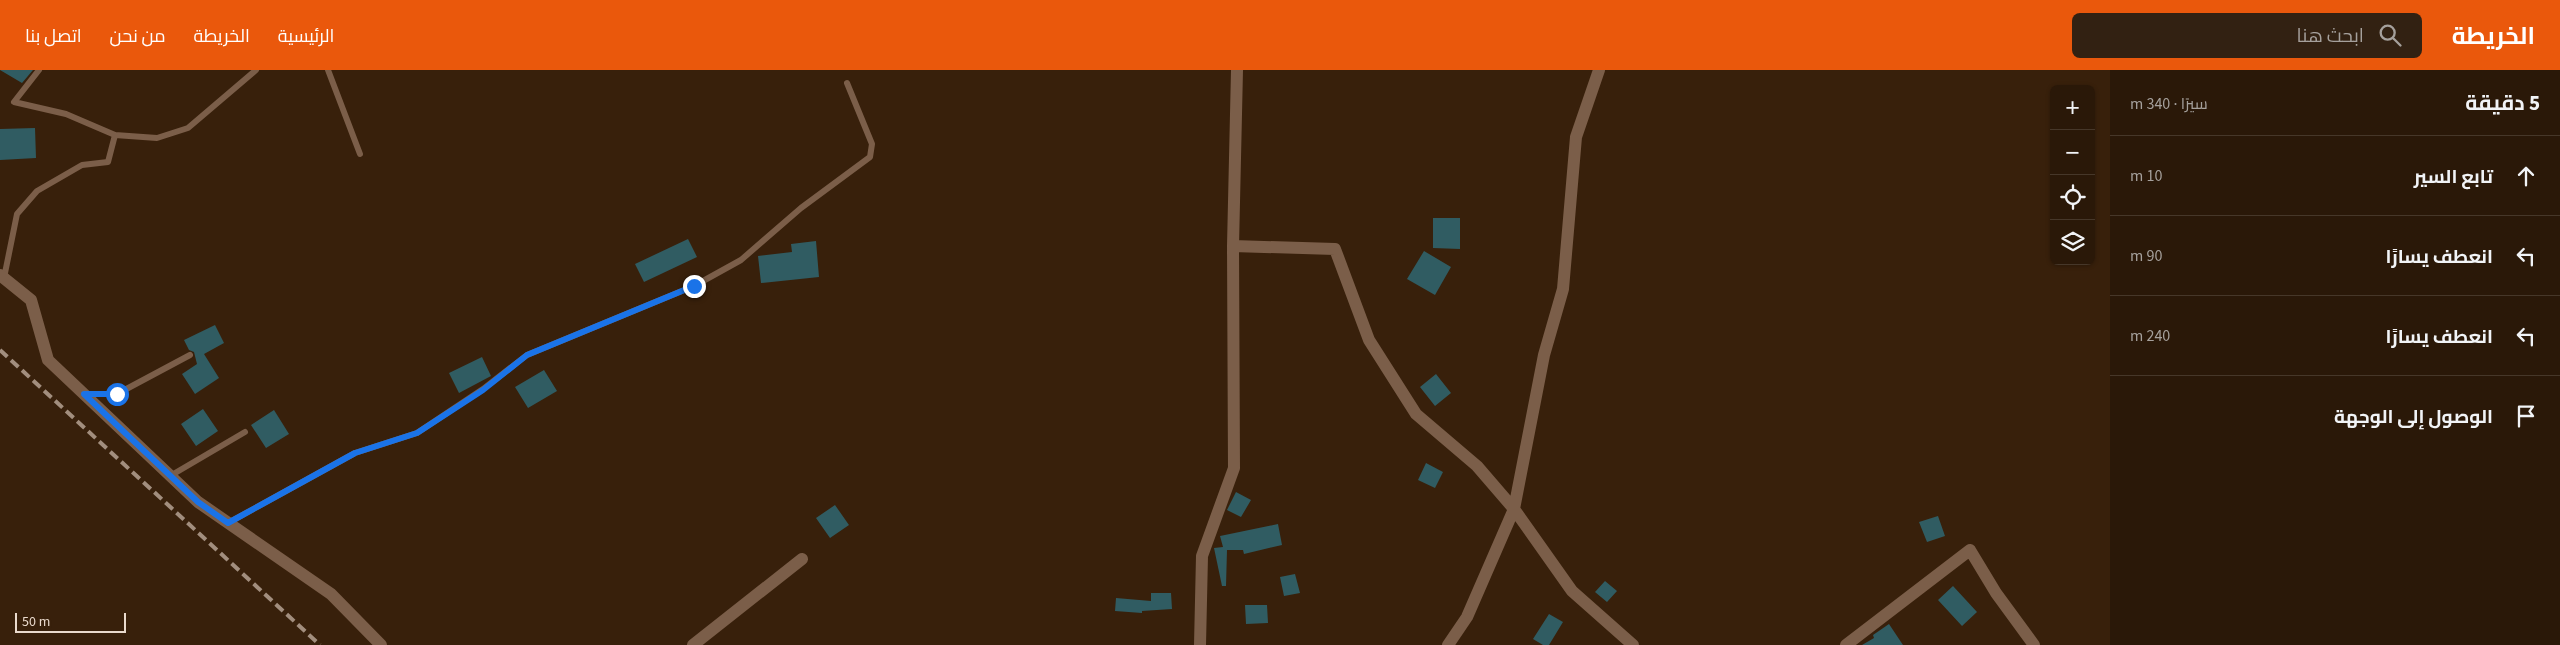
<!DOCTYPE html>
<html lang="ar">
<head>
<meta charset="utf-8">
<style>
  body { margin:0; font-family:"Source Sans 3",Cairo,sans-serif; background:#322112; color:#f1f3f6; direction:rtl }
  .controls { position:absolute; right:15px; top:15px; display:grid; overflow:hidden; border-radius:8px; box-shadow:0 1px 4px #0004 }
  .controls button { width:45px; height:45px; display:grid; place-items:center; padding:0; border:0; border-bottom:1px solid #463729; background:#2a1808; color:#f1f3f6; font:25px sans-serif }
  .scale { position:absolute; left:15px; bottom:12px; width:111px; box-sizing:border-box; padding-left:5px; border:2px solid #eadacd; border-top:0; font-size:14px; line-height:18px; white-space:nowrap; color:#eadacd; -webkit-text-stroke:4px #38200b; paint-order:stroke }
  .stop { position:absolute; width:15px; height:15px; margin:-11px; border:4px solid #1a73e8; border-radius:50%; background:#fff }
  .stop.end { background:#1a73e8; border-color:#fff; box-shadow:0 1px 5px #0008 }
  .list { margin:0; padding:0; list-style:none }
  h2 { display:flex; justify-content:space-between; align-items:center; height:65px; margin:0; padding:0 20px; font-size:21px }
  h2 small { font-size:16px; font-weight:400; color:#a5a09c }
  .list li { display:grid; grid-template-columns:32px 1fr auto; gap:15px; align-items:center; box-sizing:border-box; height:80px; padding:0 20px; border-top:1px solid #463729 }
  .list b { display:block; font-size:19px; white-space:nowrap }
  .list em { font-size:16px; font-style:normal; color:#a5a09c }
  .icon { flex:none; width:28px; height:28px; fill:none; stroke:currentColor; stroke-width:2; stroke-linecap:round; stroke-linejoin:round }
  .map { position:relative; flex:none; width:2110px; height:575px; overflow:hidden; direction:ltr }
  header { display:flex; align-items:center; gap:30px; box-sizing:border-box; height:70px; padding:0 25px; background:#ea580c; color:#fff }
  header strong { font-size:24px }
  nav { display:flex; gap:28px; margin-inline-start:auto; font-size:18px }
  .search { width:350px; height:45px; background:#322112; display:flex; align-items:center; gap:12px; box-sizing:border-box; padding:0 18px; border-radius:8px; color:#a5a09c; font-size:19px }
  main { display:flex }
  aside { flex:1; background:#2a1808 }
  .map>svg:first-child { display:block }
  .building { fill:#305c62 }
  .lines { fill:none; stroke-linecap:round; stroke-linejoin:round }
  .lane { stroke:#7b5e49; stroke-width:6 }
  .street { stroke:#7b5e49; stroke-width:12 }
  .rail { stroke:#a28e7e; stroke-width:4; stroke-dasharray:10 5; stroke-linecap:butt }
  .route { stroke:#1a73e8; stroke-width:6 }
</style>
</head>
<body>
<header>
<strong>الخريطة</strong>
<div class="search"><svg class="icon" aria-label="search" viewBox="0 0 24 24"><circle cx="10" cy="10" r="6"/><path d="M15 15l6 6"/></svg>ابحث هنا</div>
<nav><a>الرئيسية</a><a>الخريطة</a><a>من نحن</a><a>اتصل بنا</a></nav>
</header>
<main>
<aside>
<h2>5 دقيقة<small>سيرًا · 340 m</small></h2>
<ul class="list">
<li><svg class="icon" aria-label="ahead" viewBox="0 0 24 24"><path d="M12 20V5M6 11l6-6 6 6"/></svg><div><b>تابع السير</b></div><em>10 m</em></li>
<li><svg class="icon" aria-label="left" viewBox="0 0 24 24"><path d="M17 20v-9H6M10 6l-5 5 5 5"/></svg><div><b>انعطف يسارًا</b></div><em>90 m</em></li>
<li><svg class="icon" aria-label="left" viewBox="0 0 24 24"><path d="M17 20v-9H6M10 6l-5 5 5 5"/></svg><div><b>انعطف يسارًا</b></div><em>240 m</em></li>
<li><svg class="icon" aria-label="arrive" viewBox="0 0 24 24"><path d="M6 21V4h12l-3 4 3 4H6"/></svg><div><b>الوصول إلى الوجهة</b></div></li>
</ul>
</aside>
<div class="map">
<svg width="2110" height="575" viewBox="0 0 2110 575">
  <rect width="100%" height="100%" fill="#38200b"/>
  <path class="building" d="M0,0H33L22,13Z
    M35,58L36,88L0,90V59Z
    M1433,148H1460V179L1433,178Z
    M688,169L697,187L644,212L635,194Z
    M816,171L819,207L761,213L758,186L792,182L791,174Z
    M1424,181L1451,197L1435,225L1407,209Z
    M215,255L224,273L204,284L219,308L195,324L182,304L197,294L194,282L189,280L184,270Z
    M482,287L491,306L459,323L449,303Z
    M544,300L557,321L528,338L515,317Z
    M1436,304L1451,323L1435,336L1420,317Z
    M203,339L218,361L196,376L181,354Z
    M274,340L289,364L266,378L251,355Z
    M1426,393L1443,402L1435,418L1418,410Z
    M1236,422L1251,430L1241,447L1227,440Z
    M835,435L849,455L830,468L816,448Z
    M1938,446L1945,466L1927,472L1919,452Z
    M1278,454L1282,475L1244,484L1243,480H1227L1226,516H1222L1214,478L1223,477L1220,466Z
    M1295,504L1300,523L1284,526L1280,507Z
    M1605,511L1617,521L1607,532L1595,522Z
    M1953,516L1977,542L1962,556L1938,530Z
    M1151,523H1171L1172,539L1142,541V543L1115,541L1116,528L1151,531Z
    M1245,535H1267L1268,553L1246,554Z
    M1549,544L1563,552L1549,575H1543L1533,569Z
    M1889,554L1903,575H1862L1874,568L1873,565Z"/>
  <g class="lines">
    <path class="lane" d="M39,0L14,32L66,44L115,65
      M328,0L360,84
      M4,208L17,144L37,121L82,95L108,92L115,65L157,68L188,58L256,0
      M85,324H117L190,285
      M170,406L245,362
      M228,453L355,383L417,363L483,319L527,285L694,216L741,190L801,138L870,87L872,74L847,13"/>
    <path class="street" d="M1233,176L1335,179L1369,270L1416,344L1477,396L1514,439L1572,521L1633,575
      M0,205L31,230L48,290L198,432L331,524L381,575
      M693,575L802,489
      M1200,575L1202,486L1234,398L1233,176L1237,0
      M1448,575L1467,547L1514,439L1544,285L1563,219L1576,67L1599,0
      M1846,575L1970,480L1996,523L2034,575"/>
    <path class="rail" d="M0,280L320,575"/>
  </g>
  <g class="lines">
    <path class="route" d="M117,324H84L198,432L228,453L355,383L417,363L483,320L527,285L694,216"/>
  </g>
</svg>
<div class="controls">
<button>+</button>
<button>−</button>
<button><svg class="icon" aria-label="locate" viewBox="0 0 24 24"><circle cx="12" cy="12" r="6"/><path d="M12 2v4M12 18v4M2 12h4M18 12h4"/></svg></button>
<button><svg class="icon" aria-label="layers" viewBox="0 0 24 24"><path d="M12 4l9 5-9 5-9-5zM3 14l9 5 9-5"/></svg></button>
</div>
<div class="scale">50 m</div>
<div class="stop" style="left:117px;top:324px"></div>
<div class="stop end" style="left:694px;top:216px"></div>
</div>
</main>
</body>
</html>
